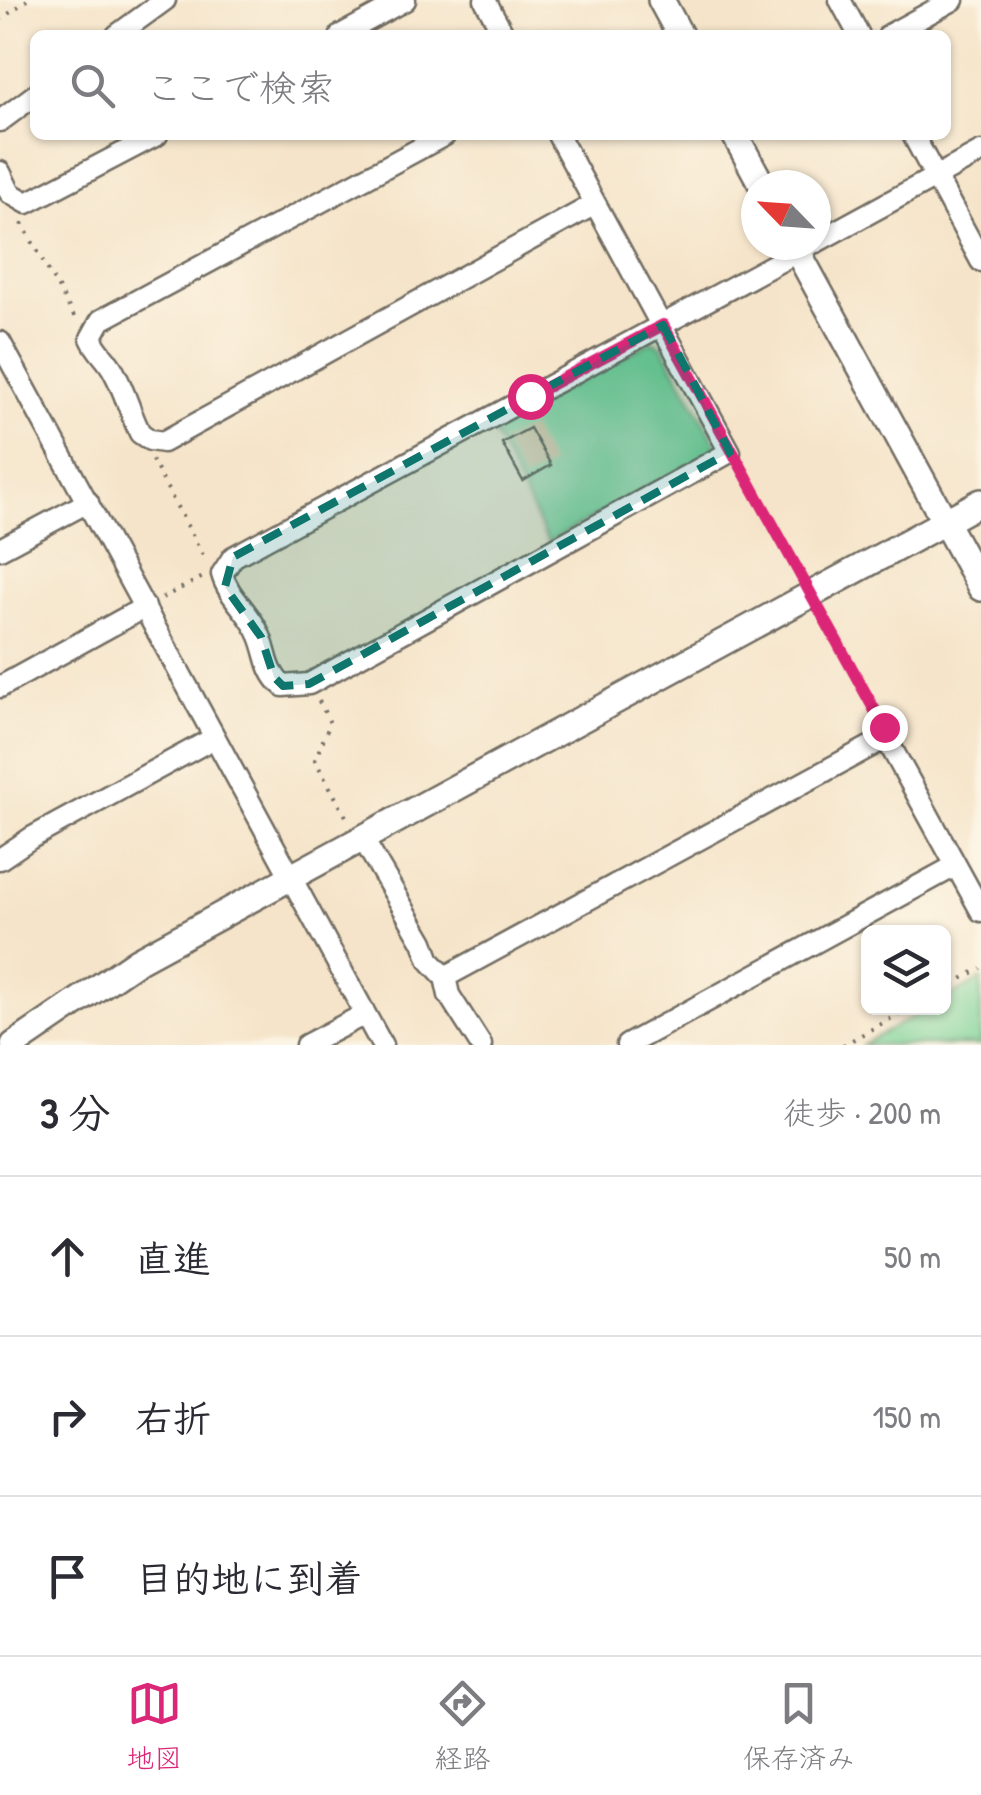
<!DOCTYPE html>
<html lang="ja">
<head>
<meta charset="utf-8">
<style>
  body { margin:0; font-family:"Patrick Hand","Klee One",sans-serif; background:#f7f7f7; color:#2b2b33 }
  .controls { position:absolute; right:30px; bottom:30px; display:grid; overflow:hidden; border-radius:15px; box-shadow:0 2px 8px #0004 }
  .controls button { width:90px; height:90px; display:grid; place-items:center; padding:0; border:0; border-bottom:2px solid #e1e1e2; background:#fff; color:#2b2b33; font:50px sans-serif }
  .compass { position:absolute; left:741px; top:170px; width:90px; height:90px; border-radius:50%; background:#fff; box-shadow:0 2px 8px #0004; rotate:295deg }
  .stop { position:absolute; width:30px; height:30px; margin:-22px; border:8px solid #db2777; border-radius:50%; background:#fff }
  .stop.end { background:#db2777; border-color:#fff; box-shadow:0 2px 10px #0008 }
  .list { margin:0; padding:0; list-style:none }
  h2 { display:flex; justify-content:space-between; align-items:center; height:130px; margin:0; padding:0 40px; font-size:42px }
  h2 small { font-size:32px; font-weight:400; color:#7c7c81 }
  .list li { display:grid; grid-template-columns:65px 1fr auto; gap:30px; align-items:center; box-sizing:border-box; height:160px; padding:0 40px; border-top:2px solid #e1e1e2 }
  .list b { display:block; font-size:38px; white-space:nowrap }
  .list em { font-size:32px; font-style:normal; color:#7c7c81 }
  .icon { flex:none; width:55px; height:55px; fill:none; stroke:currentColor; stroke-width:2; stroke-linecap:round; stroke-linejoin:round }
  .map { position:relative; flex:none; width:981px; height:1045px; overflow:hidden }
  .search { position:absolute; background:#fff; box-shadow:0 2px 8px #0004; left:30px; right:30px; top:30px; height:110px; display:flex; align-items:center; gap:25px; box-sizing:border-box; padding:0 35px; border-radius:15px; color:#7c7c81; font-size:38px }
  .sheet { height:610px; background:#fff }
  nav { display:flex; justify-content:space-around; align-items:center; box-sizing:border-box; height:140px; border-top:2px solid #e1e1e2; background:#fff; font-size:28px; color:#7c7c81 }
  nav a { display:grid; justify-items:center; gap:5px }
  nav .on { color:#db2777 }
  .map>svg:first-child { display:block }
  .green { fill:#7ad297; stroke:#527e61; stroke-width:2.5 }
  .building { fill:#d9b58e }
  .lines { fill:none; stroke-linecap:round; stroke-linejoin:round }
  .minor-casing { stroke:#726c62; stroke-width:25 }
  .tertiary-casing { stroke:#726c62; stroke-width:30 }
  .path { stroke:#726c62; stroke-width:4; stroke-dasharray:2.5 8; stroke-linecap:butt }
  .minor { stroke:#fff; stroke-width:20 }
  .tertiary { stroke:#fff; stroke-width:25 }
  .route { stroke:#db2777; stroke-width:12 }
  .marked { fill:#0f766e; fill-opacity:0.2; stroke:#0f766e; stroke-width:8; stroke-dasharray:20 12; stroke-linejoin:round }
</style>
</head>
<body>
<div class="map">
<svg width="981" height="1045" viewBox="0 0 981 1045">
  <rect width="100%" height="100%" fill="#fcf5e5"/>
  <filter id="ink" filterUnits="userSpaceOnUse"><feTurbulence type="fractalNoise" baseFrequency=".01" numOctaves="2"/><feDisplacementMap in="SourceGraphic" scale="20" xChannelSelector="R" yChannelSelector="G"/><feConvolveMatrix kernelMatrix="1 2 1 2 8 2 1 2 1" color-interpolation-filters="sRGB"/></filter>
  <filter id="wash" filterUnits="userSpaceOnUse"><feTurbulence type="fractalNoise" baseFrequency=".0048" numOctaves="4" result="noise"/><feDisplacementMap in="SourceGraphic" scale="40" xChannelSelector="R" yChannelSelector="G"/><feGaussianBlur stdDeviation="2.25" result="paint"/><feColorMatrix in="noise" values="0 0 0 0 0 0 0 0 0 0 0 0 0 0 0 0 0 1.4 0 .05"/><feComposite in="paint" operator="in"/></filter>
  <g filter="url(#wash)">
    <rect width="100%" height="100%" fill="#f5e4c9"/>
    <path class="green" d="M652,341L662,346L716,443L712,453L548,542L491,429Z
      M981,979V1045H861L929,1008H944V1000Z"/>
    <g id="blocks">
      <path class="building" d="M530,428L551,465L523,481L502,443Z"/>
    </g>
  </g>
  <g filter="url(#ink)">
    <use href="#blocks" fill-opacity="0" stroke="#726c62" stroke-width="2.5"/>
    <g class="lines">
      <defs>
        <path id="minor" d="M485,0L504,35
          M840,0L859,35
          M117,35L165,0
          M341,35L405,0
          M889,35L953,0
          M0,121L35,95
          M445,135L101,320L91,338C97,352 108,359 114,372C125,392 130,413 140,433L150,440L163,442L595,204
          M558,135L730,452L309,684L283,686C266,671 268,655 260,636C251,613 228,597 222,574L233,557L810,245
          M913,135L981,261
          M0,172L10,193L27,203L157,135
          M816,242L981,152
          M0,342L382,1045
          M0,549L88,502
          M0,687L145,607
          M363,839L423,942L430,961L445,977L449,995L481,1045
          M0,859L31,838L214,738
          M445,977L886,738L981,911
          M306,1045L365,1014
          M627,1045L955,866"/>
        <path id="tertiary" d="M661,0L680,35
          M735,135L762,185
          M794,245L981,588
          M14,1045L137,961L981,502"/>
      </defs>
      <use href="#minor" class="minor-casing"/>
      <use href="#tertiary" class="tertiary-casing"/>
      <path class="path" d="M0,20L27,0
        M22,223L78,324
        M152,460L206,561
        M743,466L801,572
        M162,598L203,577
        M823,611L880,717
        M319,701L330,723L315,760L349,822
        M944,989L981,968
        M843,1045L910,1008"/>
      <use href="#minor" class="minor"/>
      <use href="#tertiary" class="tertiary"/>
    </g>
  </g>
  <g class="lines" filter="url(#ink)">
    <path class="route" d="M530,396L663,325L884,727"/>
  </g>
  <path class="marked" d="M663,325L730,452L309,684L283,686L274,677L261,637L225,587L233,557Z"/>
</svg>
<div class="controls">
<button><svg class="icon" aria-label="layers" viewBox="0 0 24 24"><path d="M12 4l9 5-9 5-9-5zM3 14l9 5 9-5"/></svg></button>
</div>
<svg class="compass" viewBox="-18 -18 36 36"><path d="M0-13l5 13h-10z" fill="#e53935"/><path d="M0 13l5-13h-10z" fill="#7c7c81"/></svg>
<div class="stop" style="left:530px;top:396px"></div>
<div class="stop end" style="left:884px;top:727px"></div>
<div class="search"><svg class="icon" aria-label="search" viewBox="0 0 24 24"><circle cx="10" cy="10" r="6"/><path d="M15 15l6 6"/></svg>ここで検索</div>
</div>
<section class="sheet">
<h2>3 分<small>徒歩 · 200 m</small></h2>
<ul class="list">
<li><svg class="icon" aria-label="ahead" viewBox="0 0 24 24"><path d="M12 20V5M6 11l6-6 6 6"/></svg><div><b>直進</b></div><em>50 m</em></li>
<li><svg class="icon" aria-label="right" viewBox="0 0 24 24"><path d="M7 20v-9h11M14 6l5 5-5 5"/></svg><div><b>右折</b></div><em>150 m</em></li>
<li><svg class="icon" aria-label="arrive" viewBox="0 0 24 24"><path d="M6 21V4h12l-3 4 3 4H6"/></svg><div><b>目的地に到着</b></div></li>
</ul>
</section>
<nav>
<a class="on"><svg class="icon" aria-label="map" viewBox="0 0 24 24"><path d="M3 6l6-2 6 2 6-2v14l-6 2-6-2-6 2zM9 4v14M15 6v14"/></svg>地図</a>
<a><svg class="icon" aria-label="directions" viewBox="0 0 24 24"><path d="M12 3l9 9-9 9-9-9zM9 14v-3h6M13 9l2 2-2 2"/></svg>経路</a>
<a><svg class="icon" aria-label="saved" viewBox="0 0 24 24"><path d="M7 4h10v16l-5-4-5 4z"/></svg>保存済み</a>
</nav>
</body>
</html>
